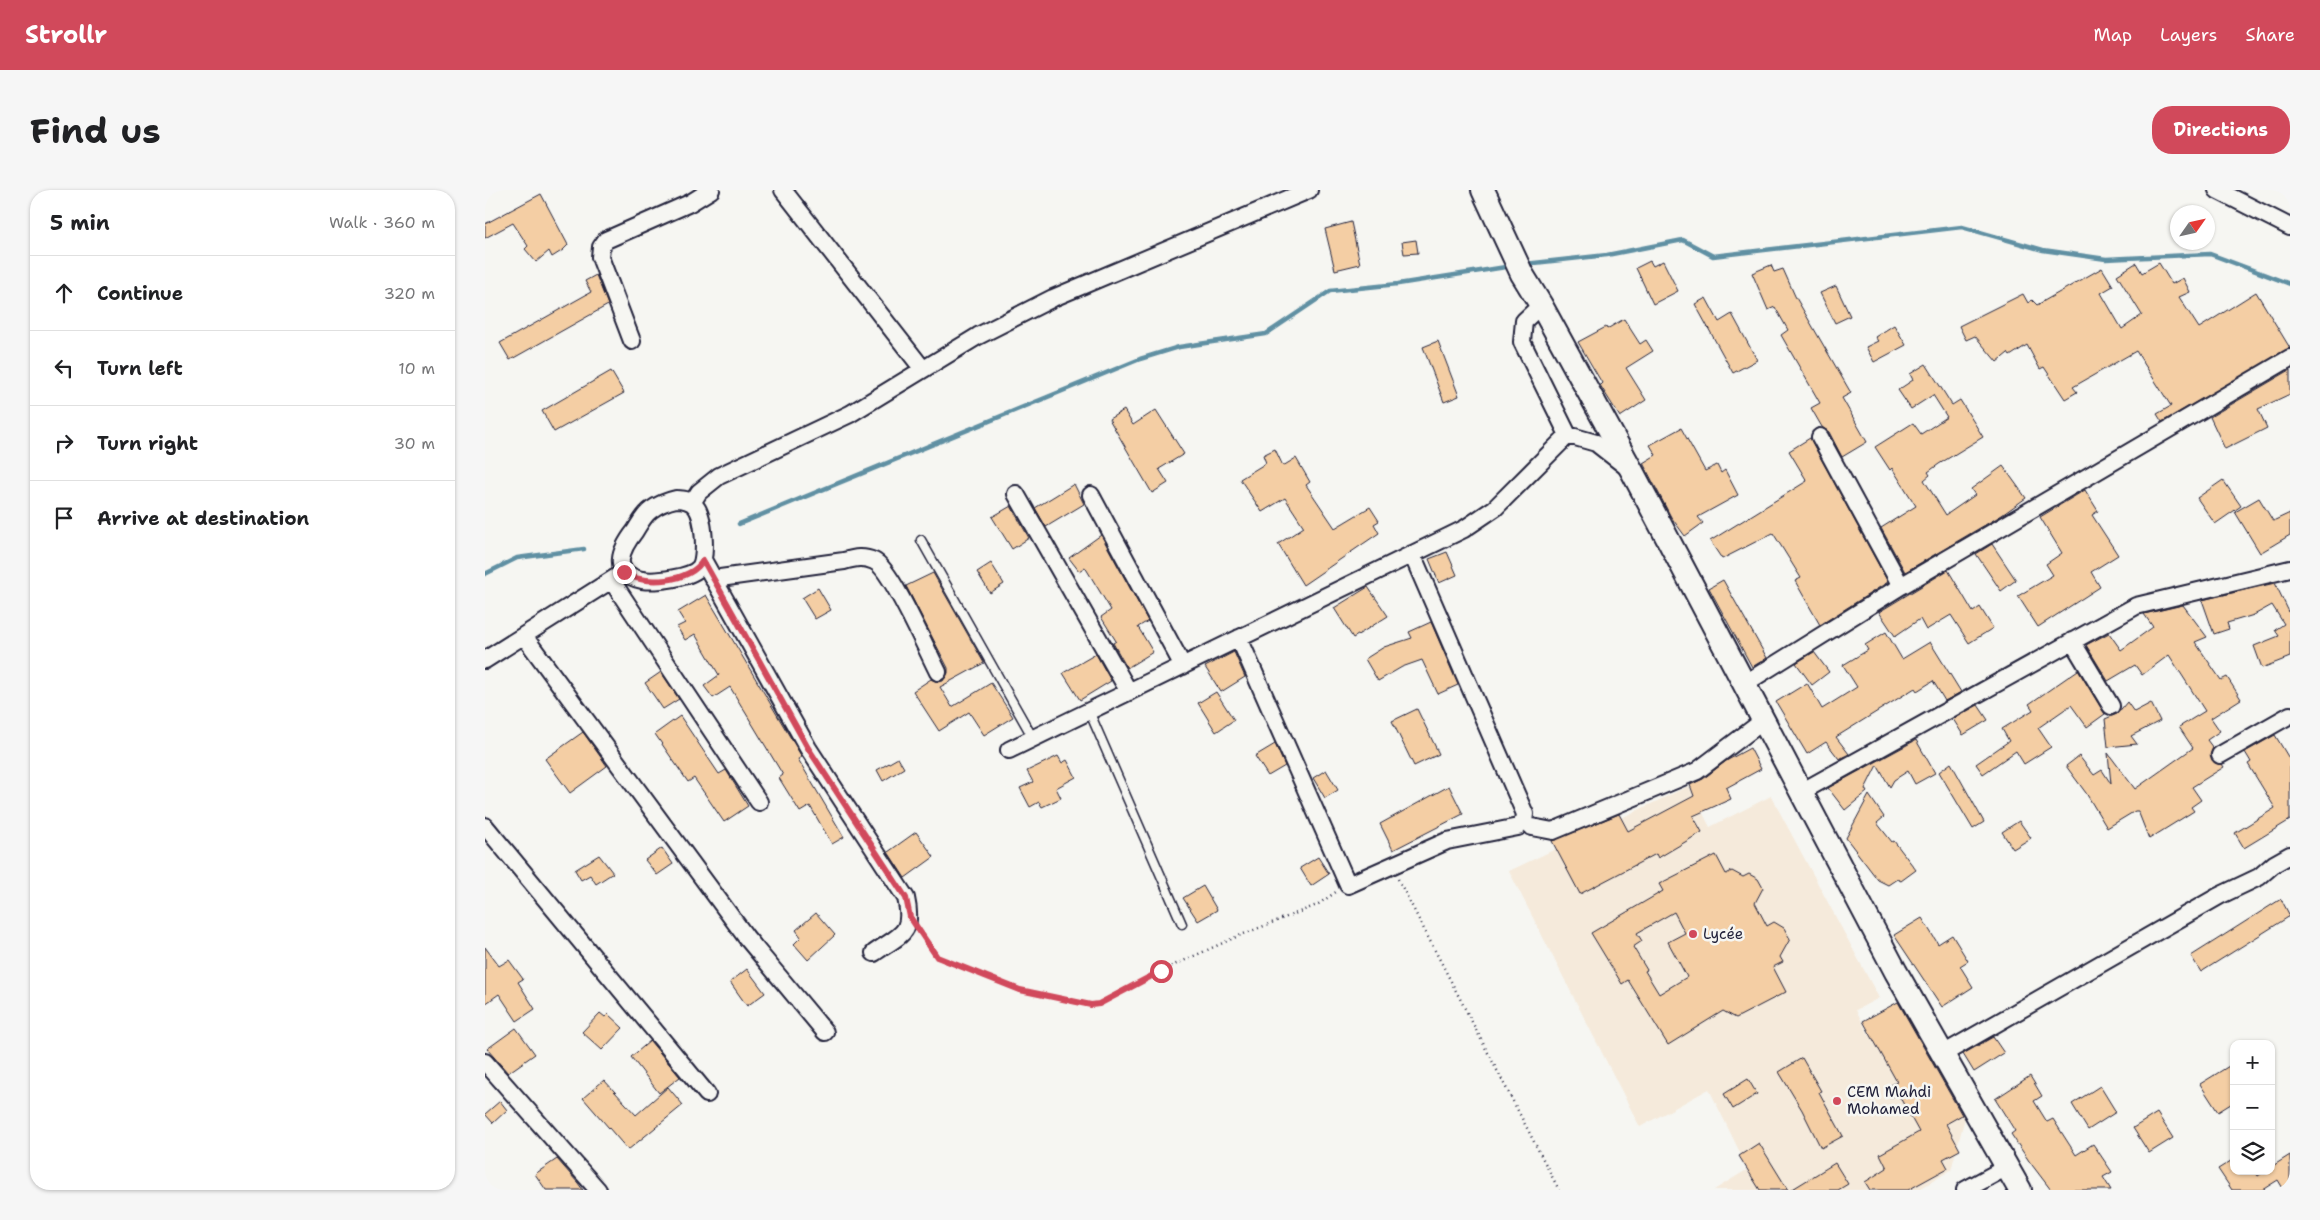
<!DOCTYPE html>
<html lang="en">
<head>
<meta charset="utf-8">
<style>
  body { margin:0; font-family:"Shantell Sans",sans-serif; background:#f6f6f6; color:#202124 }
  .controls { position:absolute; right:15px; bottom:15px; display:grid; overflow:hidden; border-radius:10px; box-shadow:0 1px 4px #0004 }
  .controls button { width:45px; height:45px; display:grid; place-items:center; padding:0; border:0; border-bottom:1px solid #e0e0e0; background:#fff; color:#202124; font:25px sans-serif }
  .compass { position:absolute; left:1685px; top:15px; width:45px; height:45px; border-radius:50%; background:#fff; box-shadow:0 1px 4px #0004; rotate:56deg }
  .stop { position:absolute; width:15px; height:15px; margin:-11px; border:4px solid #d1495b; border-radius:50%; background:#fff }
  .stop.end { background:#d1495b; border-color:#fff; box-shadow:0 1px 5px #0008 }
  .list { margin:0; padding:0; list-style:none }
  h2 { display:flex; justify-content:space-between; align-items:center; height:65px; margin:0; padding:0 20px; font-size:21px }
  h2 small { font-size:16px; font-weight:400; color:#757577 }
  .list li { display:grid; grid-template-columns:32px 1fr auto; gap:15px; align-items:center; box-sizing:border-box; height:75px; padding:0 20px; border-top:1px solid #e0e0e0 }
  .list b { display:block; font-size:19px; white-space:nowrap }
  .list em { font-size:16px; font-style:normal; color:#757577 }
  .icon { flex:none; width:28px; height:28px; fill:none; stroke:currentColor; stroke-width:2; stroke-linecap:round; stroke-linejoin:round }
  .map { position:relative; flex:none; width:1805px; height:1000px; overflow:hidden; border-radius:20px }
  header { display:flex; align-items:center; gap:30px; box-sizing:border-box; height:70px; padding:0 25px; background:#d1495b; color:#fff }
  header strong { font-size:24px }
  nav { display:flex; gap:28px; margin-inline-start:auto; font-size:18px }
  .intro { display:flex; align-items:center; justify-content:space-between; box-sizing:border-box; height:120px; padding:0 30px }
  h1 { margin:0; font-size:35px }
  .button { padding:12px 22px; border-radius:20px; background:#d1495b; color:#fff; font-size:18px; font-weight:700 }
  main { display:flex; gap:30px; padding:0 30px }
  aside { flex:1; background:#fff; border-radius:20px; box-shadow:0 1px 4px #0004 }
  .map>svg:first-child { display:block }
  .built { fill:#f5eadb }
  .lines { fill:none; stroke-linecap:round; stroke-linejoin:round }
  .stream { stroke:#6190a3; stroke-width:4.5 }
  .building { fill:#f4cea4; stroke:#22223b; fill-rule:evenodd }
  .lane-casing { stroke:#22223b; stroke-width:11 }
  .street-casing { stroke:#22223b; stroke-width:20 }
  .secondary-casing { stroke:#22223b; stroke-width:26 }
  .path { stroke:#22223b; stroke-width:2.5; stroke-dasharray:1 4; stroke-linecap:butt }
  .lane { stroke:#f6f6f2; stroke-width:8 }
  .street { stroke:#f6f6f2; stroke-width:16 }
  .secondary { stroke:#f6f6f2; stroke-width:22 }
  .route { stroke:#d1495b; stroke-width:6 }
  .poi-dot { fill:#d1495b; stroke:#f6f6f2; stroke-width:2 }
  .labels { text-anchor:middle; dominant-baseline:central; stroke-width:5; stroke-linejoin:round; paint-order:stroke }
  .poi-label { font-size:15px; fill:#22223b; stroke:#f6f6f2; text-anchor:start }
</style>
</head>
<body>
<header>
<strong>Strollr</strong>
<nav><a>Map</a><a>Layers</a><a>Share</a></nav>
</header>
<div class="intro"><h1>Find us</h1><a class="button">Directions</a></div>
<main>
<aside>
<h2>5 min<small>Walk · 360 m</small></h2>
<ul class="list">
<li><svg class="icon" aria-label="ahead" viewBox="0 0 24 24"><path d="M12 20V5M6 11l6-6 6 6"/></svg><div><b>Continue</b></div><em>320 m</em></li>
<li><svg class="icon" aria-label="left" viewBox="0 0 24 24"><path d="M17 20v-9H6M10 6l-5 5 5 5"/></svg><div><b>Turn left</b></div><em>10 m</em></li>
<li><svg class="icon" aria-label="right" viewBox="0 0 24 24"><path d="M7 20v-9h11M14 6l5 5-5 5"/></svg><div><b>Turn right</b></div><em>30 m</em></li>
<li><svg class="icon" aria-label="arrive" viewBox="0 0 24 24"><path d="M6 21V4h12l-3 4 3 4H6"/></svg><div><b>Arrive at destination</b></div></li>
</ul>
</aside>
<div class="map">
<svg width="1805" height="1000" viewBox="0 0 1805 1000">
  <rect width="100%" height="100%" fill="#f6f6f2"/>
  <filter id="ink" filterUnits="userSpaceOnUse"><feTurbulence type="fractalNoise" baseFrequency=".02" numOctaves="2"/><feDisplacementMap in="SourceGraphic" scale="10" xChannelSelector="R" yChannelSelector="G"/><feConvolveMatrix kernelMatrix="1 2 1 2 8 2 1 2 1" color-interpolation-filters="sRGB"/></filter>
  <g filter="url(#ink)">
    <path class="built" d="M1204,596L1225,637L1286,606L1394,808L1371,820L1384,845L1422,823L1481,924L1466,980L1433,1000H1229L1263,979L1224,899L1155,937L1024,681Z"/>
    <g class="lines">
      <path class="stream" d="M1040,74L1122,65L1198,50L1228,66L1477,37L1558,60L1621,69L1725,64L1805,94
        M254,334L655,169L694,157L781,144L845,101L913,94L1027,76
        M0,384L32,368L99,359"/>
    </g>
    <path class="building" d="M56,4L83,55L78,60L67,67L64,61L51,72L40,59L43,56L28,33L0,48V34Z
      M866,32L875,74L850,80L840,39Z
      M931,50L933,63L919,64L917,52Z
      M1165,71L1168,76L1178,71L1193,101L1168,114L1151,78Z
      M1651,73L1657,83L1674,73L1687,94L1698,88L1705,102L1694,107L1714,138L1771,102L1805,158L1677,232L1672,224L1686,216L1651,161L1588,197L1592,202L1580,209L1559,177L1555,179L1542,155L1525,166L1523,163L1512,172L1490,146L1481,150L1474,136L1538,104L1543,113L1547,110L1552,115L1617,78L1628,96L1616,103L1637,139L1657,125L1632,85Z
      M1286,75L1289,82L1298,79L1310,106L1366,203L1357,208L1382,252L1357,267L1344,242L1337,237L1326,218L1335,213L1296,145L1303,140L1290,117L1283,120L1267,83Z
      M111,85L123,115L25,170L15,153L106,102L100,91Z
      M1351,96L1365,126L1350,133L1335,103Z
      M1221,108L1234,132L1247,124L1272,170L1248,183L1210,114Z
      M1139,129L1155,154L1161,150L1168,161L1141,178L1161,210L1135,227L1115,195L1117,193L1093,152L1121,137L1122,139Z
      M1409,135L1421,155L1389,172L1381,157L1393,151L1390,147Z
      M953,151L974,206L959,212L938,157Z
      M1441,174L1467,215L1475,210L1498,247L1454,274L1443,282L1445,285L1439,290L1461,325L1490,305L1486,299L1518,276L1541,308L1517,325L1420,382L1396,338L1431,316L1407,278L1405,280L1390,257L1428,233L1436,244L1462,227L1448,205L1426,219L1413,200L1428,190L1425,184Z
      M1805,180V204L1773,219L1782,238L1740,259L1725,227Z
      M126,181L139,203L69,242L57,221Z
      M639,220L648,235L671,220L699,264L674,279L683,293L667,303L624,229Z
      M1196,238L1220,281L1232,275L1236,283L1240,280L1253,305L1213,327L1218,333L1200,346L1186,327L1158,273L1171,265L1165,255Z
      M1325,248L1403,392L1335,435L1310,391L1316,388L1288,343L1237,369L1225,351L1322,291L1304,261Z
      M790,259L798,276L811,268L825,292L821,295L850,338L885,317L894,331L889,334L894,343L818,395L793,354L819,337L800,308L777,322L755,289L781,273L778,265Z
      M1738,290L1756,316L1730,334L1712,308Z
      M589,294L599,314L561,337L550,318Z
      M1600,300L1613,321L1607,325L1633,365L1606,382L1615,397L1553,437L1533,406L1568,385L1561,374L1577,363L1555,327Z
      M1774,308L1788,331L1805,323V345L1775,363L1750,322Z
      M526,316L544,348L527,359L507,327Z
      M616,345L663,431L653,437L668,462L642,478L628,453L631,451L616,427L626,420L600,377L594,381L584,368Z
      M1507,354L1531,390L1516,401L1491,364Z
      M962,362L972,385L954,393L944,369Z
      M506,373L519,394L505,403L492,382Z
      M1463,380L1488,422L1495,417L1508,438L1484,453L1466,425L1441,440L1435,429L1410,446L1394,422Z
      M448,383L499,473L455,497L467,517L506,493L528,527L499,545L484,522L454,541L428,501L446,489L452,492L458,491L463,483V478L421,396Z
      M1238,390L1282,468L1267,477L1224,398Z
      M1790,393L1805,424V467L1777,478L1769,456L1794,446L1790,440L1799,434L1787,415L1769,425L1742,433L1744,439L1729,444L1717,410Z
      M883,397L903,426L868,448L849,418Z
      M333,398L346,420L330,429L317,408Z
      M221,405L317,567L313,569L359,647L347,654L325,616L315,622L294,588L298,585L245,497L228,508L219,496L234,485L210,444L200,450L192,437L200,433L193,422Z
      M1698,415L1722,447L1710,452L1736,490L1742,487L1756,509L1726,528L1735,541L1722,550L1728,558L1725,565L1730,573L1737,574L1739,577L1707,597L1716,610L1706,617L1709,621L1664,649L1653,621H1650L1622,638L1601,603L1581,576L1594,566L1609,585L1617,580L1626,594L1623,563L1650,599L1708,558L1694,537L1720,521L1684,465L1657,485L1650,475L1623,491L1601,455L1624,443L1636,460L1668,437L1659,424Z
      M946,432L973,495L953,504L937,470L917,477L893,491L880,469L899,457L927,448L924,442Z
      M1401,442L1417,469L1445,452L1476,502L1460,511L1448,491L1432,501L1430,498L1351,547L1364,564L1354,569L1341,552L1322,564L1291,512L1322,493L1337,519L1372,497L1358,475L1383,460L1380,455Z
      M749,462L760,487L736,502L720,477Z
      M1329,462L1344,482L1327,495L1311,473Z
      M611,464L626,491L595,510L578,483Z
      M1593,480L1620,524L1602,537L1586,515L1553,538L1566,557L1539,574L1531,561L1498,584L1491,574L1524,551L1517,539L1548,520L1544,514Z
      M176,482L194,509L178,519L160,493Z
      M731,502L749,530L731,542L713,513Z
      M1642,512L1649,522L1666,513L1675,531L1646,546L1652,554L1623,557L1620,529L1632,524Z
      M1493,515L1503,530L1478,545L1468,529Z
      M932,519L954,564L929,576L907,531Z
      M195,526L234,584L241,580L263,616L239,632L209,588L203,592L170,544Z
      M98,542L122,576L85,603L60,569Z
      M1790,545L1805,570V630L1759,658L1750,643L1790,618L1763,574L1766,572L1760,562Z
      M1431,550L1450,583L1430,594L1423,581L1409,590L1405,597L1392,575L1380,599L1382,602L1360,620L1343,598Z
      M790,554L800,576L783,586L770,566Z
      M1265,558L1276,579L1241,598L1246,609L1208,626L1217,642L1173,668L1171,664L1095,704L1067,651L1134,624L1143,641L1209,606L1205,595L1218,589L1241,571Z
      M573,566L577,573L582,570L591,587L571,598L576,608L557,617L554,612L545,617L535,598L548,592L542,581Z
      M413,568L419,578L398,591L392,580Z
      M1466,573L1499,632L1488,639L1454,582Z
      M841,580L853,600L840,608L828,588Z
      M964,596L978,624L908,660L895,634Z
      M1384,605L1399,627L1392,633L1407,652L1409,651L1431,680L1416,691L1412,689L1403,695L1393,690L1361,648Z
      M1534,631L1546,648L1528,659L1517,642Z
      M431,642L449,667L420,688L403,662Z
      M177,658L188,674L172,685L160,670Z
      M114,665L128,683L111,694L105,685L96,690L90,680Z
      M1231,665L1241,684L1247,681L1258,687L1264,684L1273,689L1278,698L1270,713L1282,736L1289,732L1299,738L1305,749L1295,767L1298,772L1288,777L1301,802L1251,828L1238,821L1183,855L1143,790L1137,794L1106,743L1178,701L1174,694ZM1189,722L1200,743L1183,752L1202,787L1174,804L1160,781L1162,780L1148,757L1157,751L1152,743Z
      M833,667L844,684L826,696L815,678Z
      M718,696L732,720L713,731L698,708Z
      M1796,709L1805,726L1716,782L1706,766Z
      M331,723L350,745L323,770L309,754L316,747L311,740Z
      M1437,728L1453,754L1467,745L1483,771L1475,776L1488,797L1457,817L1409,745Z
      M0,757L14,776L24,770L38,789L33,792L50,819L32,831L14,804L0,814Z
      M262,779L280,803L262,816L245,792Z
      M1413,812L1477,925L1461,934L1475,960L1458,969L1463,978L1423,1000H1385L1380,992L1402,978L1395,964L1434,942L1413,904L1405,908L1400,898L1412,892L1378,831Z
      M115,823L120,827L123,824L138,838L117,860L97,842Z
      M31,838L50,864L23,883L2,859Z
      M1508,847L1519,863L1489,882L1478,864Z
      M165,851L195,887L174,903L146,867Z
      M1317,868L1336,901L1334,902L1358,946L1336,958L1317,920L1294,882Z
      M1749,873V912L1733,922L1715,894Z
      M1545,886L1557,906L1549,911L1562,932L1568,929L1591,965L1608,954L1627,982L1618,987L1626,1000H1566L1544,971L1526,944L1530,941L1510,909Z
      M1263,889L1272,904L1248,919L1239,904Z
      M119,890L151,925L183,897L198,915L143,960L98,908Z
      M1615,896L1631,922L1603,940L1587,914Z
      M15,911L22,920L8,933L0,924Z
      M1672,923L1688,948L1664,963L1648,938Z
      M1274,953L1303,1000H1275L1254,966Z
      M1805,965V1000H1799L1793,990L1777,1000H1747L1733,979L1749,969V981H1770L1773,986L1780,981H1786V977Z
      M72,969L93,993L98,1000H61L50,984Z
      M1350,973L1363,994L1353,1000H1306Z"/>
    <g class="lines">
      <defs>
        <path id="lane" d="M436,350L548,548
          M604,521L697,734"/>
        <path id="street" d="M298,0L437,178
          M1732,0L1805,37
          M1056,115L1039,131L1037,152L1083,245L1111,253L1143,278
          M147,151L115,67L116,57L121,50L205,13L226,0
          M1335,247L1416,396
          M531,304L644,502
          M606,305L698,476
          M191,309C199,309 206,310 211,317C219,327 222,367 215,377C207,388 170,392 157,390C124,383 136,359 150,341C155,333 159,325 166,320C174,314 182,311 191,309Z
          M207,313L214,302L234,286L365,224L493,146L568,108L824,0
          M218,370L323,558L421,708C429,744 416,744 389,763
          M228,389L359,371C370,368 378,366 389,371C406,378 442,461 453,482
          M127,391L274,612
          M39,446L261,747L340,842
          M754,448L863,695L962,651L1033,637L1039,631L1040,624L927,364
          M1587,451L1626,516
          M0,470L136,384
          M1259,494L1416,396L1805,168
          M524,560L979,339L1010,318L1083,245
          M1735,565L1805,525
          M1316,602L1651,416L1805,379
          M0,636L222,904
          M1047,637L1068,641L1212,581L1278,531
          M1458,864L1734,706L1774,687L1789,674L1805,665
          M0,872L113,1000
          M1480,1000L1522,977"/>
        <path id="secondary" d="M998,0L1037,84L1056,115L1147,281L1411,782L1535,1000"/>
      </defs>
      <use href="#lane" class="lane-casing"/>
      <use href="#street" class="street-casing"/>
      <use href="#secondary" class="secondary-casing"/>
      <path class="path" d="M913,689L1074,1000
        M436,743L452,767L535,800L606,815L614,814L676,781L751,747L832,715L851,702"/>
      <use href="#lane" class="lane"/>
      <use href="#street" class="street"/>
      <use href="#secondary" class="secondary"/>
    </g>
  </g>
  <g class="lines" filter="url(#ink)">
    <path class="route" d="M139,382C157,397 207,392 218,370L323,558L421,708L425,727L452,767L535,800L606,815L614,814L676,781"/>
  </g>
  <g class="poi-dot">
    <circle cx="1208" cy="744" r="5"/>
    <circle cx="1352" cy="911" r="5"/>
  </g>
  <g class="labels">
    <g class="poi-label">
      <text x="1218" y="744">Lycée</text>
      <text x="1362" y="902">CEM Mahdi<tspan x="1362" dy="17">Mohamed</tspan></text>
    </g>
  </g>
</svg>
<div class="controls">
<button>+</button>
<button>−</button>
<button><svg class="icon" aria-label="layers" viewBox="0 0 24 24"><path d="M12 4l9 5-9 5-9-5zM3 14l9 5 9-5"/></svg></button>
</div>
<svg class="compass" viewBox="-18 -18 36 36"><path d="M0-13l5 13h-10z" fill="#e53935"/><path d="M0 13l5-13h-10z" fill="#757577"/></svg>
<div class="stop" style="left:676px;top:781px"></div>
<div class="stop end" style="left:139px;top:382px"></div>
</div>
</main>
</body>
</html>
